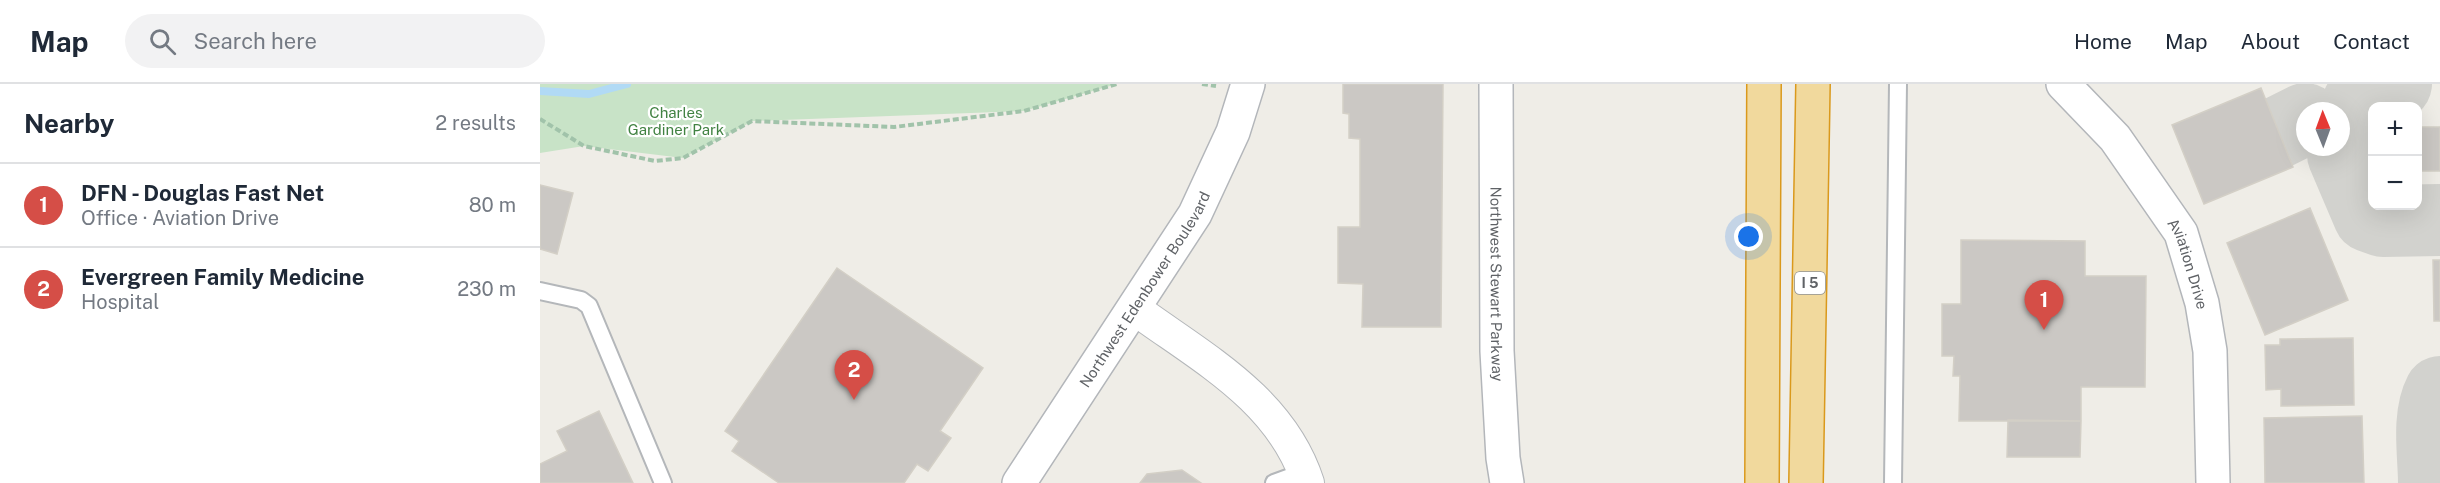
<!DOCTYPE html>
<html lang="en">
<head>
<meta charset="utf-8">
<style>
  body { margin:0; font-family:"Public Sans",sans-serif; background:#f2f2f3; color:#1f2937 }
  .controls { position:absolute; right:18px; top:18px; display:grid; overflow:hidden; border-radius:12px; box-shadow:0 6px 24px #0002 }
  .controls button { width:54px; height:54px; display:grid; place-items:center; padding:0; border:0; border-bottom:2px solid #e0e1e3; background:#fff; color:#1f2937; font:30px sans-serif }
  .compass { position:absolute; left:1756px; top:18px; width:54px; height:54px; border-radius:50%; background:#fff; box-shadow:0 6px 24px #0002; rotate:359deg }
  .you { position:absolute; left:1209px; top:153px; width:21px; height:21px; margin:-15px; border:4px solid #fff; border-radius:50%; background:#1a73e8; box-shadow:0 0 0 9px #1a73e833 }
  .badge { display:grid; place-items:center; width:39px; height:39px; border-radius:50%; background:#d54e47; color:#fff; font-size:20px; font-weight:700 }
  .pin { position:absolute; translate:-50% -50px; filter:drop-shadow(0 2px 3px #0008) }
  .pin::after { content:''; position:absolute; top:32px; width:21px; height:18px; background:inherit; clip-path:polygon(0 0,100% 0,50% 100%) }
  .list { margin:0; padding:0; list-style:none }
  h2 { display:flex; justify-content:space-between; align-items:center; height:78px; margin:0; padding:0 24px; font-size:26px }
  h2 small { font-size:20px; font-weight:400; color:#747a83 }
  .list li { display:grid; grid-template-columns:39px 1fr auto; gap:18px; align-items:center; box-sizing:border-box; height:84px; padding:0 24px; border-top:2px solid #e0e1e3 }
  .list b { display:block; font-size:22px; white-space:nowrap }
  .list p { margin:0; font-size:20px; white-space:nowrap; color:#747a83 }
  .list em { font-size:20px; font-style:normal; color:#747a83 }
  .icon { flex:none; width:33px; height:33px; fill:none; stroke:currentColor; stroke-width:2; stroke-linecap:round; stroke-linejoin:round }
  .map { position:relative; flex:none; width:1900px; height:399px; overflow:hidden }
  header { display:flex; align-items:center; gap:36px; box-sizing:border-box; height:84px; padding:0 30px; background:#fff; border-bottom:2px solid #e0e1e3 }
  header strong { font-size:28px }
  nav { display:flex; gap:33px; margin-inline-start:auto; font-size:21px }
  .search { width:420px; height:54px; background:#f2f2f3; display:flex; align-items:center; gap:15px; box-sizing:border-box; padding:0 21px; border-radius:33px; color:#747a83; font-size:22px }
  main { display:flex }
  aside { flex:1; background:#fff }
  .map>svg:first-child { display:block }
  .green { fill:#c8e3c7 }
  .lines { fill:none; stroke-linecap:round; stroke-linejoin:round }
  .stream { stroke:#b1daf5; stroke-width:8 }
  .taxiway { stroke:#d2d2ce; stroke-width:72 }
  .building { fill:#cbc8c4; stroke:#d3cfc6; stroke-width:1.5 }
  .lane-casing { stroke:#b4b7ba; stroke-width:20 }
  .street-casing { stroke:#b4b7ba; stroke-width:34 }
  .secondary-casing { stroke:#b3b6ba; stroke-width:36 }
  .highway-casing { stroke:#da991c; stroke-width:36 }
  .path { stroke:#a1c3aa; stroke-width:4; stroke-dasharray:6 3; stroke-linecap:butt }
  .lane { stroke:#fff; stroke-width:16 }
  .street { stroke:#fff; stroke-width:32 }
  .secondary { stroke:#fff; stroke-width:33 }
  .highway { stroke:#f1d99d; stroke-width:33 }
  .labels { text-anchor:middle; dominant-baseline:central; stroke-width:4.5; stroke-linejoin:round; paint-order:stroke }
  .shield { fill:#fff; stroke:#8f9194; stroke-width:1.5 }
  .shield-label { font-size:14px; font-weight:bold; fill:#5f6266 }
  .park-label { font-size:15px; fill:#418242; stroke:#fff }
  .street-label { font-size:15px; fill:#5f6266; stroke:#fff }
</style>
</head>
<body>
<header>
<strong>Map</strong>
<div class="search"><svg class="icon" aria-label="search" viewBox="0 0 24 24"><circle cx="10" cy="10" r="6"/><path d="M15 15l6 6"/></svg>Search here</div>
<nav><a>Home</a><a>Map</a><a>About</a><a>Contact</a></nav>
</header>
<main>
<aside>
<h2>Nearby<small>2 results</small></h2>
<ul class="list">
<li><span class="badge">1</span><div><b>DFN - Douglas Fast Net</b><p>Office · Aviation Drive</p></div><em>80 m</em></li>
<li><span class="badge">2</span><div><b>Evergreen Family Medicine</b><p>Hospital</p></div><em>230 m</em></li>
</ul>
</aside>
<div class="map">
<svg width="1900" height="399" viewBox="0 0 1900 399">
  <rect width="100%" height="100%" fill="#efede7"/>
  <path class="green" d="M0,0H577L484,27L213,37L143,74L44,62L0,69Z"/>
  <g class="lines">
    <path class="stream" d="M0,7L49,10L87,0"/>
    <path class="taxiway" d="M1856,0L1831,7L1818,19L1805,49L1803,71L1829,132L1843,137L1900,136
      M1735,50L1765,35
      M1894,399C1894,371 1887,333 1900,308"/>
  </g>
  <path class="building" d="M803,0H903L901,243H822L823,200L798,199V143H820V55L809,54V30L803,29Z
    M1721,4L1753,83L1664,120L1632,41Z
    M1878,43H1900V87H1878Z
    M0,101L33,109L17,170L0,165Z
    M1770,124L1808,216L1725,251L1687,159Z
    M1421,156L1545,157V192H1606L1605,303H1541V337H1419L1420,292H1413L1414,272H1402V220H1421Z
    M1893,176H1900V237H1894Z
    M297,184L443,284L400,347L411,354L388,387L377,380L364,399H239L192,367L199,357L185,347Z
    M1813,254L1814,321L1741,322V305L1726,306L1725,261H1740V255Z
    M59,327L93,399H0V380L27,367L17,347Z
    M1822,332L1824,399H1725L1724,334Z
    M1468,336L1541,337L1540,373H1467Z
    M642,386L661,399H600L607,390Z"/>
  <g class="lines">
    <defs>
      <path id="lane" d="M0,207L41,216L49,222L123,399
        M734,399L764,388
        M1353,399L1358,0"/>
      <path id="street" d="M595,225C662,274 741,315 768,399"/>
      <g id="secondary">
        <path id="s1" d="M956,0L957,267L963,374L967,399"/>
        <path id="s2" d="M1523,0L1575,54L1641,149L1662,219L1670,267L1673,399"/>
        <path id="s3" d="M479,399L655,130L693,48L708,0"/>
      </g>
      <path id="highway" d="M1222,399L1224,0
        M1266,399L1273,0"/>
    </defs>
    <use href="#lane" class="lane-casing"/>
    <use href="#street" class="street-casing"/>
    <use href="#secondary" class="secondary-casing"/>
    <use href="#highway" class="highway-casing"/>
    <path class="path" d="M662,0L676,2
      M0,35L44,62L115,77L143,74L212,37L354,43L484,27L577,0"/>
    <use href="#lane" class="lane"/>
    <use href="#street" class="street"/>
    <use href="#secondary" class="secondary"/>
    <use href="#highway" class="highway"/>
  </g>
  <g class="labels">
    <rect class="shield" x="1255" y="188" width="30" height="22" rx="4.5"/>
    <g class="shield-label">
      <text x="1270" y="199">I 5</text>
    </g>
    <g class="park-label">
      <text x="136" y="28">Charles<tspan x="136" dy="17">Gardiner Park</tspan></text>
    </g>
    <g class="street-label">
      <text stroke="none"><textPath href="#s2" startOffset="222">Aviation Drive</textPath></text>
      <text stroke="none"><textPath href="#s1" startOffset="200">Northwest Stewart Parkway</textPath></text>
      <text stroke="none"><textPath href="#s3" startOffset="231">Northwest Edenbower Boulevard</textPath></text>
    </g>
  </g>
</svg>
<div class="controls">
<button>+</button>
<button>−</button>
</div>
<svg class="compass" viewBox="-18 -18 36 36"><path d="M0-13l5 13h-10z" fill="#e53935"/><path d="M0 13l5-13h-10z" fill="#747a83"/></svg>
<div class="you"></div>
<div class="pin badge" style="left:1504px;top:246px">1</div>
<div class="pin badge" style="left:314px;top:316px">2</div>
</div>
</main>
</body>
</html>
